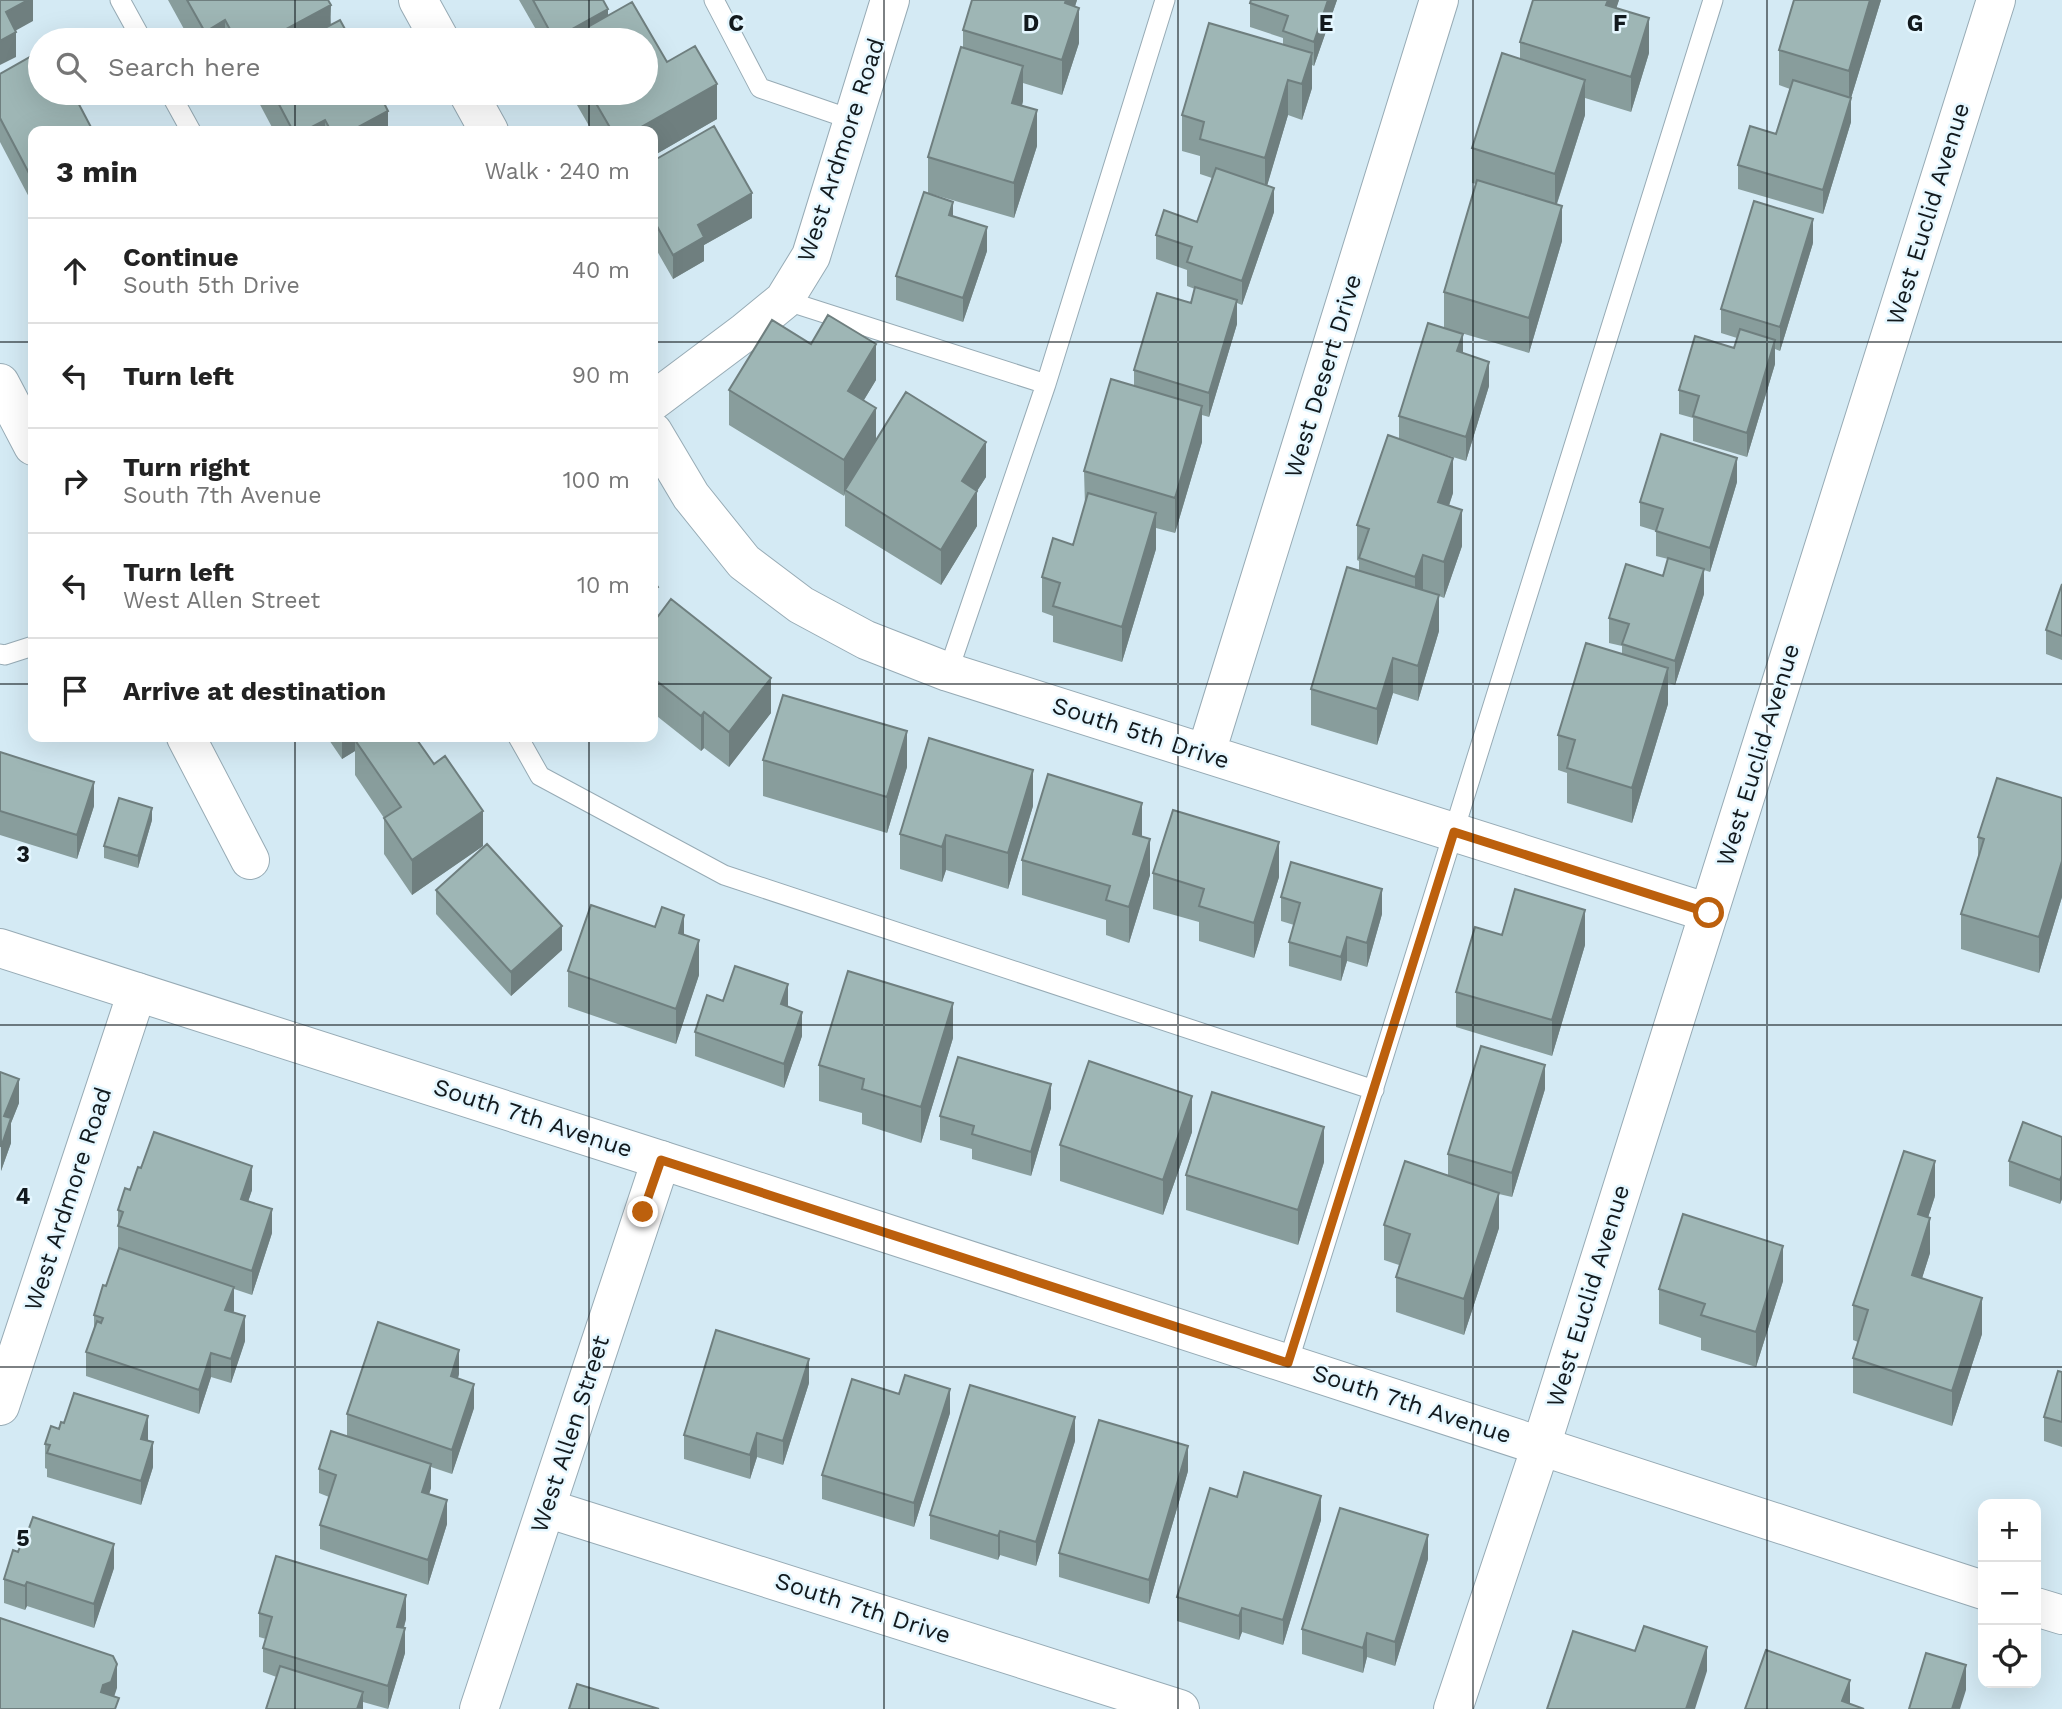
<!DOCTYPE html>
<html lang="en">
<head>
<meta charset="utf-8">
<style>
  body { margin:0; font-family:"Work Sans",sans-serif; background:#f6f6f6; color:#222 }
  .controls { position:absolute; right:21px; bottom:21px; display:grid; overflow:hidden; border-radius:14px; box-shadow:0 7px 28px #0002 }
  .controls button { width:63px; height:63px; display:grid; place-items:center; padding:0; border:0; border-bottom:2px solid #e0e0e0; background:#fff; color:#222; font:35px sans-serif }
  .stop { position:absolute; width:21px; height:21px; margin:-16px; border:5px solid #bc600d; border-radius:50%; background:#fff }
  .stop.end { background:#bc600d; border-color:#fff; box-shadow:0 2px 7px #0008 }
  .list { margin:0; padding:0; list-style:none }
  h2 { display:flex; justify-content:space-between; align-items:center; height:91px; margin:0; padding:0 28px; font-size:30px }
  h2 small { font-size:23px; font-weight:400; color:#767676 }
  .list li { display:grid; grid-template-columns:46px 1fr auto; gap:21px; align-items:center; box-sizing:border-box; height:105px; padding:0 28px; border-top:2px solid #e0e0e0 }
  .list b { display:block; font-size:26px; white-space:nowrap }
  .list p { margin:0; font-size:23px; white-space:nowrap; color:#767676 }
  .list em { font-size:23px; font-style:normal; color:#767676 }
  .icon { flex:none; width:38px; height:38px; fill:none; stroke:currentColor; stroke-width:2; stroke-linecap:round; stroke-linejoin:round }
  .map { position:relative; flex:none; width:2062px; height:1709px; overflow:hidden }
  .search { position:absolute; background:#fff; box-shadow:0 7px 28px #0002; left:28px; top:28px; width:630px; height:77px; display:flex; align-items:center; gap:18px; box-sizing:border-box; padding:0 24px; border-radius:38px; color:#767676; font-size:26px }
  .panel { position:absolute; background:#fff; box-shadow:0 7px 28px #0002; left:28px; top:126px; width:630px; height:616px; border-radius:14px }
  .map>svg:first-child { display:block }
  .lines { fill:none; stroke-linecap:round; stroke-linejoin:round }
  .lane-casing { stroke:#97abb5; stroke-width:21 }
  .street-casing { stroke:#97abb5; stroke-width:40 }
  .secondary-casing { stroke:#97abb5; stroke-width:40 }
  .lane { stroke:#fff; stroke-width:19 }
  .street { stroke:#fff; stroke-width:38 }
  .secondary { stroke:#fff; stroke-width:38 }
  .wall { fill:#889d9c }
  .shaded-wall { fill:#6f7f7f }
  .building { fill:#9eb6b5; stroke:#6f7f7f; stroke-width:2 }
  .route { stroke:#bc600d; stroke-width:9 }
  .grid { fill:none; stroke:#12191d; stroke-width:2; stroke-opacity:0.55 }
  .labels { text-anchor:middle; dominant-baseline:central; stroke-width:5; stroke-linejoin:round; paint-order:stroke }
  .street-label { font-size:24px; fill:#12191d; stroke:#e5f7ff }
  .grid-label { font-size:23px; text-anchor:middle; font-weight:bold; fill:#12191d; stroke:#e5f7ff; stroke-width:5; stroke-linejoin:round; paint-order:stroke }
</style>
</head>
<body>
<div class="map">
<svg width="2062" height="1709" viewBox="0 0 2062 1709">
  <rect width="100%" height="100%" fill="#d4eaf4"/>
  <g class="lines">
    <defs>
      <path id="lane" d="M120,0L142,40
        M714,0L760,88L853,120
        M170,93L191,131
        M784,300L1046,384
        M0,654L5,655L33,646
        M948,672L1046,384L1165,0
        M518,737L540,776L724,875L1374,1090
        M1288,1363L1713,0"/>
      <path id="street" d="M418,0L440,40
        M468,93L489,131
        M0,383L33,446
        M653,401L745,332L784,300L811,256L890,0
        M653,432L691,496L744,562L801,605L866,640L948,672L1709,913
        M186,737L250,860
        M1206,753L1439,0
        M0,1406L137,992
        M546,1508L1180,1709
        M479,1709L661,1160
        M1453,1709L1541,1446L1996,0"/>
      <path id="secondary" d="M0,948L661,1160L1983,1590
        M2036,1607L2062,1615"/>
    </defs>
    <use href="#lane" class="lane-casing"/>
    <use href="#street" class="street-casing"/>
    <use href="#secondary" class="secondary-casing"/>
    <use href="#lane" class="lane"/>
    <use href="#street" class="street"/>
    <use href="#secondary" class="secondary"/>
  </g>
  <path class="wall" d="M168,0H328L331,25L351,40H190Z
    M519,0H603L608,9V16L632,2L667,62L695,46L717,84V119L653,156V131H592L570,93H646V40H542Z
    M972,0H1077L1075,6L1079,43L1062,95L1023,83V101L1022,106L1037,146L1014,218L928,193V157L963,47V30Z
    M1337,0L1314,66L1312,65V88L1302,120L1288,115L1267,185L1274,212L1242,305L1237,303V324L1209,417L1202,415V442L1175,533L1156,528V549L1122,662L1053,642V616L1042,612V577L1073,545L1085,506L1084,471L1134,386V370L1191,303L1195,289L1187,286V270L1156,259V235L1197,222L1212,178L1200,174V156L1182,151V115L1283,45V38L1250,27V3Z
    M1619,0L1616,8L1649,53L1631,112L1585,98V115L1557,204L1562,241L1529,353L1444,328V292L1476,184L1472,183V148L1520,59V42Z
    M1881,0L1851,98V122L1823,214L1738,189V165L1776,134L1790,89L1779,85V50Z
    M0,74L40,93L31,201L0,142Z
    M257,93H379L388,131H274L257,99Z
    M653,161L752,218L704,245V261L673,279L653,244Z
    M1813,243L1780,351L1775,349V364L1747,457L1693,441V418L1679,414V390L1734,348L1737,338L1721,333V309Z
    M987,251L963,322L896,300V276Z
    M811,344L876,380L864,400L876,440L986,477L977,491V526L941,585L845,526V494L844,496L729,425V390Z
    M1463,353L1489,386L1466,461L1430,450L1453,493L1449,506L1462,546L1444,598L1439,596V631L1418,701L1393,693L1377,745L1311,725V689L1359,571V561L1357,560V525L1399,439V416Z
    M1737,482L1710,572L1704,570V594L1675,685L1668,683V704L1632,823L1567,803V773L1558,770V735L1622,654V646L1609,643V618L1663,576L1668,559L1656,556V531L1640,526V502Z
    M653,580L658,617L771,713L729,767L704,748L701,751L653,713Z
    M2062,584V660L2046,654V630Z
    M327,737H415L483,846L412,895L384,854V818L355,775V751L342,759Z
    M0,752L94,806L77,859L0,835Z
    M763,760L907,767L887,833L763,796Z
    M2062,798V897L2039,973L1961,949V914L1978,860V837Z
    M1033,806L1008,889L946,870L942,882L900,869V834Z
    M152,820L138,868L104,858V846Z
    M1142,837L1150,875L1129,943L1106,935V920L1022,895V860Z
    M1153,873L1279,877L1254,958L1199,941V922L1153,909Z
    M436,890L562,950L511,996L436,914Z
    M1281,897L1382,914L1367,967L1347,961L1341,981L1289,966V942L1294,925L1281,921Z
    M655,927L699,975L676,1044L568,1007V971Z
    M1502,935L1585,945L1552,1056L1456,1027V992Z
    M723,1001L788,1007L802,1036L784,1088L695,1056V1032Z
    M953,1038L921,1143L862,1124V1113L819,1101V1065Z
    M0,1072L19,1103L11,1123V1143L1,1171Z
    M1545,1089L1512,1197L1499,1194V1228L1464,1335L1396,1312V1277L1399,1265L1384,1260V1225L1448,1175V1154Z
    M1051,1108L1031,1176L972,1159V1149L940,1140V1116Z
    M1192,1132L1163,1215L1060,1181V1145Z
    M2062,1137V1199L2060,1204L2009,1186V1161Z
    M1324,1162L1298,1245L1186,1210V1175Z
    M130,1190H252L248,1201L272,1233L252,1295L234,1289L233,1312L245,1341L231,1383L211,1377L199,1414L86,1376V1352L94,1330V1315L106,1286L118,1250V1210Z
    M1935,1196L1928,1217L1930,1253L1922,1278L1982,1334L1952,1426L1853,1393V1358L1858,1342L1853,1340V1305Z
    M1783,1281L1756,1367L1701,1350V1338L1659,1324V1289Z
    M2062,1372V1447L2044,1441V1417Z
    M459,1374L458,1378L474,1408L452,1474L431,1467V1488L429,1494L447,1524L428,1585L320,1549V1525L329,1497L319,1493V1469L347,1436V1414Z
    M809,1383L783,1465L757,1457L750,1479L684,1459V1435Z
    M899,1394L950,1413L914,1527L822,1499V1475Z
    M59,1429L148,1441L153,1467L141,1505L47,1477V1469L45,1468V1444Z
    M1075,1441L1036,1566L1000,1555L998,1560L930,1539V1515Z
    M1188,1471L1149,1604L1059,1577V1553Z
    M1237,1497L1321,1520L1283,1645L1242,1632L1239,1640L1177,1621V1597Z
    M18,1552L114,1568L94,1628L27,1606L25,1610L4,1603V1579Z
    M1428,1559L1395,1666L1367,1657L1363,1673L1302,1654V1629Z
    M259,1613L406,1619L404,1628L405,1653L388,1709L363,1702V1709L263,1672V1648L266,1639L259,1637Z"/>
  <path class="shaded-wall" d="M28,0H33V21L6,36V12Z
    M1066,0H1077L1065,38V3Z
    M1328,0H1337L1314,66V42Z
    M1608,0H1619L1606,40V5Z
    M1870,0H1881L1851,98V122L1823,214V190L1849,106V71Z
    M331,5L330,40H266Z
    M1079,8V43L1062,95V60Z
    M608,9V33L595,40H554V39Z
    M1649,18V53L1631,112V77Z
    M225,20V40H205V32Z
    M16,32V57L0,65V41Z
    M1312,53V88L1302,120V84Z
    M1023,66V101L1012,138V103Z
    M1288,80V115L1265,193V158Z
    M1585,80V115L1555,209V174Z
    M717,84V119L653,156V131H634Z
    M1037,110V146L1014,218V183Z
    M388,111V131H351Z
    M325,120V131H304Z
    M33,175V200L31,201V177Z
    M1274,188V212L1242,305V281Z
    M752,193V218L704,245V261L673,279V255L698,225Z
    M953,202V226L949,215Z
    M1562,206V241L1529,353V318Z
    M1813,219V243L1780,351V327Z
    M987,227V251L963,322V298Z
    M1237,300V324L1209,417V393Z
    M1463,334V358L1457,351Z
    M1775,340V364L1747,457V433Z
    M876,344V380L848,426V391Z
    M1489,362V386L1466,461V437Z
    M1202,406V442L1175,533V498Z
    M876,408V443L845,490L844,496V460Z
    M986,442V477L977,491V526L941,585V550L962,481Z
    M1453,458V493L1438,537V502Z
    M1737,458V482L1710,572V548Z
    M1462,510V546L1444,598V562Z
    M1156,513V549L1122,662V627Z
    M1423,555V590L1415,613V577Z
    M1704,569V594L1675,685V661Z
    M658,587V623L653,626V591Z
    M1439,595V631L1418,701V666Z
    M1393,658V693L1377,745V709Z
    M1668,668V704L1632,823V788Z
    M771,678V713L729,767V732Z
    M704,712V748L701,751V716Z
    M907,731V767L887,833V797Z
    M342,737H377L355,740V751L342,759Z
    M1033,770V806L1008,889V853Z
    M94,782V806L77,859V835Z
    M1142,803V838L1133,834Z
    M152,808V820L138,868V856Z
    M483,811V846L412,895V860Z
    M946,835V870L942,882V847Z
    M1150,839V875L1129,943V907Z
    M1279,842V877L1254,958V923Z
    M2062,861V897L2039,973V937Z
    M1382,889V914L1367,967V943Z
    M1585,910V945L1552,1056V1020Z
    M684,915V951L679,933Z
    M562,926V950L511,996V972Z
    M1347,937V961L1341,981V957Z
    M699,940V975L676,1044V1009Z
    M788,984V1009L781,1004Z
    M953,1003V1038L921,1143V1107Z
    M802,1012V1036L784,1088V1064Z
    M1545,1065V1089L1512,1197V1173Z
    M19,1079V1103L11,1123V1143L1,1171V1147L4,1116Z
    M1051,1084V1108L1031,1176V1152Z
    M1192,1096V1132L1163,1215V1180Z
    M1324,1127V1162L1298,1245V1210Z
    M1935,1161V1196L1918,1249V1214Z
    M252,1166V1190L241,1223V1199Z
    M2062,1175V1199L2060,1204V1180Z
    M1499,1193V1228L1464,1335V1299Z
    M272,1209V1233L252,1295V1271Z
    M1930,1218V1253L1912,1310V1275Z
    M1783,1246V1281L1756,1367V1332Z
    M234,1287V1311L225,1334V1310Z
    M1982,1298V1334L1952,1426V1391Z
    M245,1316V1341L231,1383V1359Z
    M459,1350V1374L451,1400V1376Z
    M211,1353V1377L199,1414V1390Z
    M809,1359V1383L783,1465V1441Z
    M474,1384V1408L452,1474V1450Z
    M950,1389V1413L914,1527V1503Z
    M148,1416V1440L141,1463V1439Z
    M1075,1417V1441L1036,1566V1542Z
    M757,1433V1457L750,1479V1455Z
    M153,1442V1467L141,1505V1481Z
    M1188,1446V1471L1149,1604V1580Z
    M431,1464V1488L422,1516V1492Z
    M1321,1496V1520L1283,1645V1620Z
    M447,1500V1524L428,1585V1560Z
    M1000,1531V1555L998,1560V1536Z
    M1428,1535V1559L1395,1666V1642Z
    M114,1544V1568L94,1628V1604Z
    M27,1582V1606L25,1610V1586Z
    M406,1595V1619L397,1651V1627Z
    M1242,1608V1632L1239,1640V1616Z
    M405,1628V1653L388,1709V1686Z
    M1367,1633V1657L1363,1673V1648Z
    M1707,1647V1671L1695,1709H1686Z
    M117,1664V1688L111,1706L101,1692L103,1685Z
    M1966,1665V1690L1960,1709H1952Z
    M1850,1680V1705L1842,1701Z
    M363,1692V1709H357Z"/>
  <path class="building" d="M0,0H28L6,12L16,32L0,41Z
    M187,0H328L331,5L266,40H236L225,20L205,32Z
    M533,0H603L608,9L554,39Z
    M972,0H1066L1065,3L1079,8L1062,60L963,30Z
    M1251,0H1328L1314,42L1283,31L1288,16L1250,3Z
    M1533,0H1608L1606,5L1649,18L1631,77L1520,42Z
    M1794,0H1870L1849,71L1779,50Z
    M632,2L667,62L695,46L717,84L634,131H612L590,93H646V40H565Z
    M340,20L351,40H302Z
    M1209,23L1312,53L1302,84L1288,80L1265,158L1200,139L1204,122L1182,115Z
    M961,47L1023,66L1012,103L1037,110L1014,183L928,157Z
    M1502,53L1585,80L1555,174L1472,148Z
    M30,57L40,76V93H73L93,131H33V175L31,177L0,118V74Z
    M1793,80L1851,98L1823,190L1738,165L1750,126L1776,134Z
    M273,93H379L388,111L351,131H331L325,120L304,131H293Z
    M714,126L752,193L698,225L704,237L673,255L653,219V161Z
    M1216,168L1274,188L1242,281L1187,262L1192,247L1156,235L1164,210L1197,222Z
    M1477,180L1562,206L1529,318L1444,292Z
    M924,192L953,202L949,215L987,227L963,298L896,276Z
    M1754,201L1813,219L1780,327L1721,309Z
    M1195,287L1237,300L1209,393L1134,370L1157,293L1191,303Z
    M828,315L876,344L848,391L876,408L844,460L729,390L772,320L811,344Z
    M1428,323L1463,334L1457,351L1489,362L1466,437L1399,416Z
    M1740,329L1775,340L1747,433L1693,416L1699,396L1679,390L1695,336L1734,348Z
    M1111,379L1202,406L1175,498L1084,471Z
    M906,392L986,442L962,481L977,491L941,550L845,490Z
    M1661,434L1737,458L1710,548L1656,531L1663,509L1640,502Z
    M1388,435L1453,458L1438,502L1462,510L1444,562L1423,555L1415,577L1359,558L1369,529L1357,525Z
    M1088,493L1156,513L1122,627L1053,606L1060,583L1042,577L1053,538L1073,545Z
    M1668,558L1704,569L1675,661L1622,644L1629,624L1609,618L1626,564L1663,576Z
    M1347,567L1439,595L1418,666L1393,658L1377,709L1311,689Z
    M653,580L658,587L653,591Z
    M2062,584V636L2046,630Z
    M671,599L771,678L729,732L704,712L701,716L653,678V623Z
    M1586,643L1668,668L1632,788L1567,768L1575,740L1558,735Z
    M783,695L907,731L887,797L763,760Z
    M360,737H415L434,764L445,756L483,811L412,860L384,818L401,807L355,740Z
    M929,738L1033,770L1008,853L946,835L942,847L900,834Z
    M0,752L94,782L77,835L0,811Z
    M1048,774L1142,803L1133,834L1150,839L1129,907L1106,900L1110,886L1022,860Z
    M1997,778L2062,798V861L2039,937L1961,914L1984,839L1978,837Z
    M119,798L152,808L138,856L104,846Z
    M1173,810L1279,842L1254,923L1199,906L1204,889L1153,873Z
    M487,844L562,926L511,972L436,890Z
    M1291,862L1382,889L1367,943L1347,937L1341,957L1289,942L1300,903L1281,897Z
    M1515,889L1585,910L1552,1020L1456,992L1475,927L1502,935Z
    M591,905L655,927L662,907L684,915L679,933L699,940L676,1009L568,971Z
    M735,966L788,984L781,1004L802,1012L784,1064L695,1032L707,995L723,1001Z
    M848,971L953,1003L921,1107L862,1089L864,1079L819,1065Z
    M1481,1046L1545,1065L1512,1173L1448,1154Z
    M958,1057L1051,1084L1031,1152L972,1134L974,1126L940,1116Z
    M1089,1061L1192,1096L1163,1180L1060,1145Z
    M0,1072L19,1079L4,1116L11,1118L1,1147Z
    M1212,1092L1324,1127L1298,1210L1186,1175Z
    M2023,1122L2062,1137V1175L2060,1180L2009,1161Z
    M154,1132L252,1166L241,1199L272,1209L252,1271L118,1226L123,1212L118,1210L125,1188L130,1190L138,1167L141,1168Z
    M1904,1151L1935,1161L1918,1214L1930,1218L1912,1275L1982,1298L1952,1391L1853,1358L1868,1310L1853,1305Z
    M1405,1161L1499,1193L1464,1299L1396,1277L1410,1234L1384,1225Z
    M1683,1214L1783,1246L1756,1332L1701,1315L1705,1304L1659,1289Z
    M119,1248L234,1287L225,1310L245,1316L231,1359L211,1353L199,1390L86,1352L97,1321L101,1323L103,1318L94,1315L103,1285L106,1286Z
    M378,1322L459,1350L451,1376L474,1384L452,1450L347,1414Z
    M716,1330L809,1359L783,1441L757,1433L750,1455L684,1435Z
    M2058,1371L2062,1372V1422L2044,1417Z
    M905,1375L950,1389L914,1503L822,1475L852,1379L899,1394Z
    M970,1385L1075,1417L1036,1542L1000,1531L998,1536L930,1515Z
    M74,1393L148,1416L141,1439L153,1442L141,1481L47,1453L50,1445L45,1444L51,1426L59,1429L61,1422L64,1423Z
    M1099,1420L1188,1446L1149,1580L1059,1553Z
    M331,1431L431,1464L422,1492L447,1500L428,1560L320,1525L336,1475L319,1469Z
    M1244,1472L1321,1496L1283,1620L1242,1608L1239,1616L1177,1597L1210,1488L1237,1497Z
    M1340,1508L1428,1535L1395,1642L1367,1633L1363,1648L1302,1629Z
    M33,1517L114,1544L94,1604L27,1582L25,1586L4,1579L13,1550L18,1552L21,1544L23,1545Z
    M276,1556L406,1595L397,1627L405,1628L388,1686L263,1648L272,1617L259,1613Z
    M0,1618L113,1656L117,1664L111,1682L103,1685L101,1692L119,1698L115,1709H0Z
    M1644,1626L1707,1647L1686,1709H1547L1573,1631L1635,1651Z
    M1766,1650L1850,1680L1842,1701L1864,1709H1745Z
    M1926,1653L1966,1665L1952,1709H1909Z
    M280,1666L363,1692L357,1709H266Z
    M577,1684L659,1709H569Z"/>
  <g class="lines">
    <path class="route" d="M643,1212L661,1160L1288,1363L1454,832L1709,913"/>
  </g>
  <path class="grid" d="M295,0V40M589,0V40M884,0V1709M1178,0V1709M1473,0V1709M1767,0V1709M295,93V131M589,93V131M0,342H33M653,342H2062M0,684H33M653,684H2062M295,737V1709M589,737V1709M0,1025H2062M0,1367H2062"/>
  <g class="labels">
    <g class="street-label">
      <text transform="translate(841 150) rotate(-72)">West Ardmore Road</text>
      <text transform="translate(1928 214) rotate(-73)">West Euclid Avenue</text>
      <text transform="translate(1323 376) rotate(-73)">West Desert Drive</text>
      <text transform="translate(1141 733) rotate(18)">South 5th Drive</text>
      <text transform="translate(1758 755) rotate(-73)">West Euclid Avenue</text>
      <text transform="translate(533 1118) rotate(18)">South 7th Avenue</text>
      <text transform="translate(68 1199) rotate(-72)">West Ardmore Road</text>
      <text transform="translate(1588 1296) rotate(-73)">West Euclid Avenue</text>
      <text transform="translate(1412 1404) rotate(18)">South 7th Avenue</text>
      <text transform="translate(570 1434) rotate(-72)">West Allen Street</text>
      <text transform="translate(863 1608) rotate(18)">South 7th Drive</text>
    </g>
  </g>
  <g class="grid-label">
    <text x="736" y="31">C</text>
    <text x="1031" y="31">D</text>
    <text x="1326" y="31">E</text>
    <text x="1620" y="31">F</text>
    <text x="1915" y="31">G</text>
    <text x="23" y="862">3</text>
    <text x="23" y="1204">4</text>
    <text x="23" y="1546">5</text>
  </g>
</svg>
<div class="controls">
<button>+</button>
<button>−</button>
<button><svg class="icon" aria-label="locate" viewBox="0 0 24 24"><circle cx="12" cy="12" r="6"/><path d="M12 2v4M12 18v4M2 12h4M18 12h4"/></svg></button>
</div>
<div class="stop" style="left:1709px;top:913px"></div>
<div class="stop end" style="left:643px;top:1212px"></div>
<div class="search"><svg class="icon" aria-label="search" viewBox="0 0 24 24"><circle cx="10" cy="10" r="6"/><path d="M15 15l6 6"/></svg>Search here</div>
<section class="panel">
<h2>3 min<small>Walk · 240 m</small></h2>
<ul class="list">
<li><svg class="icon" aria-label="ahead" viewBox="0 0 24 24"><path d="M12 20V5M6 11l6-6 6 6"/></svg><div><b>Continue</b><p>South 5th Drive</p></div><em>40 m</em></li>
<li><svg class="icon" aria-label="left" viewBox="0 0 24 24"><path d="M17 20v-9H6M10 6l-5 5 5 5"/></svg><div><b>Turn left</b></div><em>90 m</em></li>
<li><svg class="icon" aria-label="right" viewBox="0 0 24 24"><path d="M7 20v-9h11M14 6l5 5-5 5"/></svg><div><b>Turn right</b><p>South 7th Avenue</p></div><em>100 m</em></li>
<li><svg class="icon" aria-label="left" viewBox="0 0 24 24"><path d="M17 20v-9H6M10 6l-5 5 5 5"/></svg><div><b>Turn left</b><p>West Allen Street</p></div><em>10 m</em></li>
<li><svg class="icon" aria-label="arrive" viewBox="0 0 24 24"><path d="M6 21V4h12l-3 4 3 4H6"/></svg><div><b>Arrive at destination</b></div></li>
</ul>
</section>
</div>
</body>
</html>
